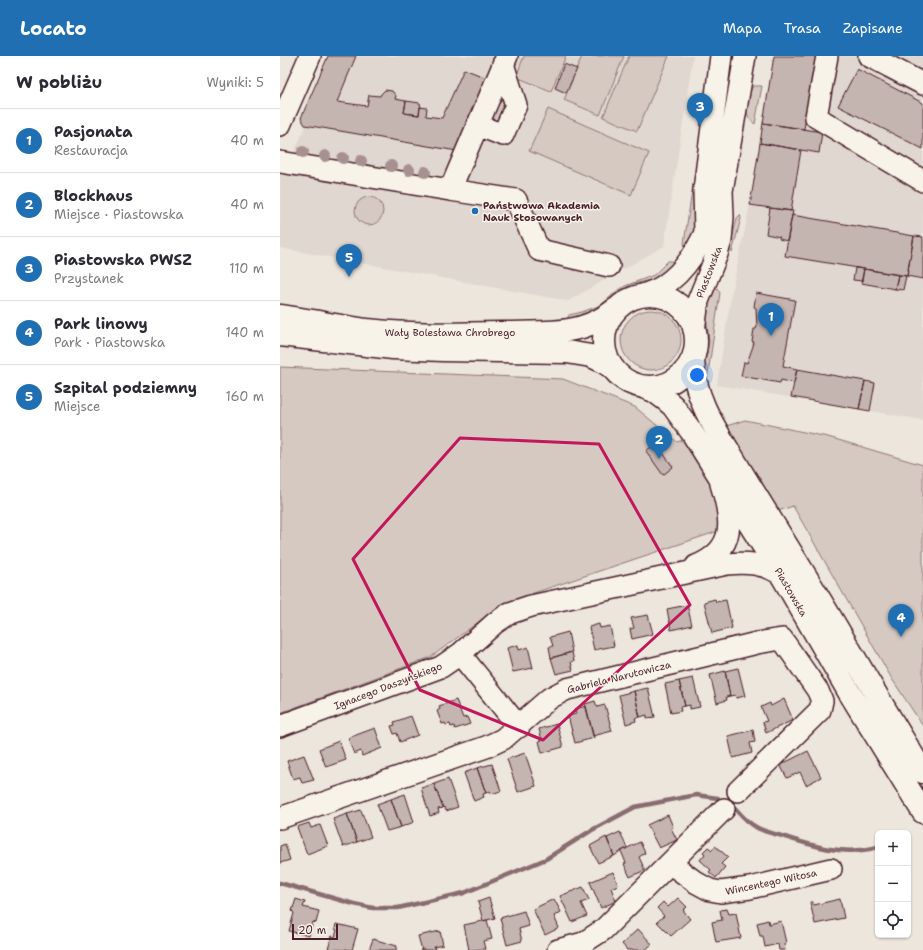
<!DOCTYPE html>
<html lang="pl">
<head>
<meta charset="utf-8">
<style>
  body { margin:0; font-family:"Shantell Sans",sans-serif; background:#f7f7f7; color:#2b2b33 }
  .controls { position:absolute; right:12px; bottom:12px; display:grid; overflow:hidden; border-radius:6px; box-shadow:0 1px 3px #0004 }
  .controls button { width:36px; height:36px; display:grid; place-items:center; padding:0; border:0; border-bottom:1px solid #e1e1e2; background:#fff; color:#2b2b33; font:20px sans-serif }
  .scale { position:absolute; left:12px; bottom:10px; width:46px; box-sizing:border-box; padding-left:4px; border:2px solid #4a1f2b; border-top:0; font-size:11px; line-height:14px; white-space:nowrap; color:#4a1f2b; -webkit-text-stroke:3px #f7f3e8; paint-order:stroke }
  .you { position:absolute; left:417px; top:319px; width:14px; height:14px; margin:-10px; border:3px solid #fff; border-radius:50%; background:#1a73e8; box-shadow:0 0 0 6px #1a73e833 }
  .badge { display:grid; place-items:center; width:26px; height:26px; border-radius:50%; background:#1f6fb2; color:#fff; font-size:13px; font-weight:700 }
  .pin { position:absolute; translate:-50% -33px; filter:drop-shadow(0 1px 2px #0008) }
  .pin::after { content:''; position:absolute; top:21px; width:14px; height:12px; background:inherit; clip-path:polygon(0 0,100% 0,50% 100%) }
  .list { margin:0; padding:0; list-style:none }
  h2 { display:flex; justify-content:space-between; align-items:center; height:52px; margin:0; padding:0 16px; font-size:17px }
  h2 small { font-size:13px; font-weight:400; color:#7c7c81 }
  .list li { display:grid; grid-template-columns:26px 1fr auto; gap:12px; align-items:center; box-sizing:border-box; height:64px; padding:0 16px; border-top:1px solid #e1e1e2 }
  .list b { display:block; font-size:15px; white-space:nowrap }
  .list p { margin:0; font-size:13px; white-space:nowrap; color:#7c7c81 }
  .list em { font-size:13px; font-style:normal; color:#7c7c81 }
  .icon { flex:none; width:22px; height:22px; fill:none; stroke:currentColor; stroke-width:2; stroke-linecap:round; stroke-linejoin:round }
  .map { position:relative; flex:none; width:643px; height:894px; overflow:hidden }
  header { display:flex; align-items:center; gap:24px; box-sizing:border-box; height:56px; padding:0 20px; background:#1f6fb2; color:#fff }
  header strong { font-size:19px }
  nav { display:flex; gap:22px; margin-inline-start:auto; font-size:14px }
  main { display:flex }
  aside { flex:1; background:#fff }
  .map>svg:first-child { display:block }
  .built { fill:#e0d7d0 }
  .green { fill:#d5c9c2; stroke:#907476 }
  .lines { fill:none; stroke-linecap:round; stroke-linejoin:round }
  .stream { stroke:#896c6f; stroke-width:4.5 }
  .building { fill:#c4b5b0; stroke:#4a1f2b }
  .minor-casing { stroke:#4a1f2b; stroke-width:24 }
  .major-casing { stroke:#4a1f2b; stroke-width:25 }
  .minor { stroke:#f7f3e8; stroke-width:21 }
  .major { stroke:#f7f3e8; stroke-width:22 }
  .tree { fill:#a69090 }
  .marked { fill:none; stroke:#c2185b; stroke-width:3; stroke-linejoin:round }
  .poi-dot { fill:#1f6fb2; stroke:#f7f3e8; stroke-width:1.5 }
  .labels { text-anchor:middle; dominant-baseline:central; stroke-width:3; stroke-linejoin:round; paint-order:stroke }
  .poi-label { font-size:10px; font-weight:bold; fill:#4a1f2b; stroke:#f7f3e8; text-anchor:start }
  .street-label { font-size:10px; fill:#4a1f2b; stroke:#f7f3e8 }
</style>
</head>
<body>
<header>
<strong>Locato</strong>
<nav><a>Mapa</a><a>Trasa</a><a>Zapisane</a></nav>
</header>
<main>
<aside>
<h2>W pobliżu<small>Wyniki: 5</small></h2>
<ul class="list">
<li><span class="badge">1</span><div><b>Pasjonata</b><p>Restauracja</p></div><em>40 m</em></li>
<li><span class="badge">2</span><div><b>Blockhaus</b><p>Miejsce · Piastowska</p></div><em>40 m</em></li>
<li><span class="badge">3</span><div><b>Piastowska PWSZ</b><p>Przystanek</p></div><em>110 m</em></li>
<li><span class="badge">4</span><div><b>Park linowy</b><p>Park · Piastowska</p></div><em>140 m</em></li>
<li><span class="badge">5</span><div><b>Szpital podziemny</b><p>Miejsce</p></div><em>160 m</em></li>
</ul>
</aside>
<div class="map">
<svg width="643" height="894" viewBox="0 0 643 894">
  <rect width="100%" height="100%" fill="#ece6dd"/>
  <filter id="ink" filterUnits="userSpaceOnUse"><feTurbulence type="fractalNoise" baseFrequency=".025" numOctaves="2"/><feDisplacementMap in="SourceGraphic" scale="8" xChannelSelector="R" yChannelSelector="G"/><feConvolveMatrix kernelMatrix="1 2 1 2 8 2 1 2 1" color-interpolation-filters="sRGB"/></filter>
  <g filter="url(#ink)">
    <path class="built" d="M48,0H413L384,190L288,245L0,192V119L4,118L26,70L25,69L21,62Z
      M494,0H643V364L437,329L451,240L470,149Z"/>
    <path class="green" d="M244,0H286L271,35L236,21Z
      M302,0H344L320,59L284,44Z
      M349,0H389L357,75L323,61Z
      M220,28L227,43L216,69L204,64Z
      M473,30H482L475,68C462,59 466,43 473,30Z
      M268,53L369,97L351,139L249,95Z
      M413,129H414C417,149 419,174 405,191L404,187Z
      M75 155a14 14 0 1 1 28 0a14 14 0 1 1-28 0Z
      M460,159L461,162L452,197L450,194V191L457,162Z
      M388,205H392L395,207L378,222L353,228L339,235L322,251L303,260L287,263L289,259L302,256L321,249L337,235L345,230L374,219Z
      M434,232H437L440,237L427,324L426,325L424,310L429,286L426,259V253Z
      M341 284a30 30 0 1 1 60 0a30 30 0 1 1-60 0Z
      M0,311L283,323L355,351L397,386L465,364L548,381L643,409V670L612,623L513,450L224,547L151,601L0,657Z"/>
    <g class="lines">
      <path class="stream" d="M456,753C462,760 467,766 476,771C484,776 496,778 505,781C537,791 564,800 598,791
        M0,827L74,848L93,852H118L184,837L266,803L312,774L355,751L416,739L438,742"/>
    </g>
    <path class="building" d="M48,0H76L57,46L87,50L89,39L100,40L101,38L105,34L112,35L116,40L115,43L126,45L124,57L139,59L140,51L147,52L146,60L162,62L184,13L207,22L177,95L25,69L21,62Z
      M494,0H536L524,73L483,67Z
      M284,8L297,13L286,37L275,32Z
      M577,13L643,47V93L558,50Z
      M126,45L140,47L141,52L140,51L139,59L124,57Z
      M483,67L542,76L539,97L480,87Z
      M480,87L521,94L511,155L470,149Z
      M490,152L513,155L507,185L499,183L500,181L486,178Z
      M512,159L634,180L627,220L505,200Z
      M634,180L643,181V223L627,220Z
      M575,212L584,213L582,225L573,224Z
      M584,213L618,219L615,233L581,227Z
      M618,219L626,220L623,234L615,233Z
      M476,237L515,244L503,310L517,313L514,327L501,324L500,327L461,320L464,306L467,307L473,290L474,286H472L474,273H476L477,270L476,252L474,251Z
      M517,313L585,325L579,353L511,341Z
      M585,325L595,327L590,355L579,353Z
      M376,387L393,411L383,419L366,395Z
      M435,543L436,546L446,544L452,572L432,577L424,546Z
      M407,549L412,569L391,574L387,553Z
      M368,559L373,578L352,583L350,573L354,572L351,562Z
      M319,568L320,572L330,570L334,590L314,594L309,571Z
      M288,576L292,596L271,602L269,591L273,590L270,581Z
      M238,589L239,594L248,591L253,612L233,616L227,592Z
      M292,596L294,605L291,606L293,614L276,618L271,602Z
      M458,612L465,640L456,642L455,639L450,640L445,615Z
      M445,615L450,640L446,641L447,644L437,647L430,619Z
      M413,622L420,651L410,653V649L405,650L399,625Z
      M399,625L405,650L400,651L401,655L391,657L385,628Z
      M368,632L375,661L367,662V659L360,661L354,635Z
      M354,635L360,661L355,662L356,665L346,668L339,639Z
      M504,643L513,664L486,677L483,666L487,665L481,651L490,647L491,650Z
      M176,644L183,662L187,661L190,668L175,673L174,670L171,671L170,668L166,669L165,667L162,668L157,655L160,653L159,650Z
      M315,645L317,651L325,649L332,675L313,680L305,648Z
      M306,650L314,682L295,687L288,660L296,658L295,653Z
      M131,660L138,679L120,686L117,677L114,678L111,670L115,669L114,666Z
      M277,668L283,691L262,697L259,685L262,684L259,673Z
      M95,672L102,692L82,700L81,695L74,698L68,682Z
      M473,674L475,686L470,687L472,697L453,702L448,680Z
      M59,685L66,704L46,711L39,693Z
      M528,695L541,721L526,729L520,716L507,722L500,709Z
      M245,697L256,730L238,736L227,703Z
      M24,699L34,724L22,727L20,721L13,723L7,705Z
      M212,708L221,735L211,738L210,735L206,737L197,712Z
      M197,712L206,737L203,738L204,741L194,745L184,717Z
      M168,723L178,751L166,755L164,751L163,752L154,728Z
      M154,728L163,752L158,753L159,757L150,760L141,732Z
      M125,738L134,766L121,771L111,743Z
      M111,743L121,771L107,775L97,748Z
      M81,754L91,781L77,786L67,758Z
      M67,758L77,786L63,791L53,763Z
      M388,759L393,771L391,772L397,784L379,792L367,769Z
      M29,767L31,772L40,769L48,790L27,798L17,771Z
      M340,776L347,792L334,800L327,782Z
      M326,781L334,800L318,807L310,790Z
      M360,786L365,797L359,801L365,814L350,821L344,808L346,807L341,795Z
      M5,788L10,804L0,807V790Z
      M435,790L448,801L441,808L445,811L436,822L429,816L431,814L420,804L425,798L423,796L428,791L432,794Z
      M333,816L338,829L331,832L336,845L321,852L310,826Z
      M303,831L309,844L301,847L307,860L292,866L280,840Z
      M209,842L215,862L203,865L198,846Z
      M398,842L407,851L403,854L410,863L391,880L377,866L384,860L377,852L383,846L388,851Z
      M16,843L25,846L23,851L39,855L36,867L33,866L29,880L9,875L14,857L12,855Z
      M274,843L281,856L274,860L279,872L265,879L253,853Z
      M560,843L564,862L535,868L530,846H533L534,849Z
      M447,853L449,858L456,857L461,882L436,886L432,866L442,864L440,854Z
      M244,855L249,870L239,873L242,885L227,889L220,862Z
      M207,864L212,883L203,885L205,893L189,894L184,869Z
      M488,864L489,868L501,865L506,887L504,888L505,894H499L498,888L485,891L483,880H480L477,867Z
      M56,868L78,873L72,894L65,893V894L48,893L52,880L55,881L57,874L55,873Z
      M358,873L372,888L365,894H347L342,888Z
      M160,875L163,889L154,891L155,894H140H142L138,880Z
      M93,883L117,890L116,894H89Z"/>
    <g class="lines">
      <defs>
        <path id="minor" d="M547,0L536,61L643,125
          M589,0L643,28
          M0,69L30,0
          M197,69L223,79L236,49L223,8
          M0,106L170,134L227,0
          M170,134L236,144L259,194L329,210
          M425,176L424,134L441,0
          M360,240C367,237 376,235 383,230C407,214 420,190 431,163
          M414,274L418,245L437,198L441,184L443,161L442,135L465,0
          M416,510C457,494 452,463 441,428
          M180,598L239,671
          M0,670L161,611L180,598L215,567L230,557L251,550L447,508C467,506 483,507 501,518
          M0,762L206,691L223,683L270,642L287,633L477,587L502,583L538,635L542,645L540,654L458,735
          M391,808L417,827L430,834L441,836L470,832L551,813
          M278,894L303,887L323,874L444,753"/>
        <path id="major" d="M324 285a46 46 0 1 1 92 0a46 46 0 1 1-92 0Z
          M0,260C29,264 58,270 87,274C132,279 178,278 223,277C249,276 277,278 302,271C315,267 326,261 336,253
          M0,279L113,292L163,294L287,296L311,300L322,305L333,312
          M413,302C413,344 439,378 459,412C479,445 500,478 520,511C562,579 601,648 643,716
          M363,331L374,335L386,344L393,350L411,375L501,518L569,636L643,756"/>
      </defs>
      <use href="#minor" class="minor-casing"/>
      <use href="#major" class="major-casing"/>
      <use href="#minor" class="minor"/>
      <use href="#major" class="major"/>
    </g>
    <g class="tree">
      <circle cx="23" cy="96" r="6"/>
      <circle cx="45" cy="100" r="6"/>
      <circle cx="63" cy="102" r="6"/>
      <circle cx="81" cy="105" r="6"/>
      <circle cx="111" cy="110" r="6"/>
      <circle cx="129" cy="114" r="6"/>
      <circle cx="145" cy="116" r="6"/>
    </g>
  </g>
  <path class="marked" d="M180,382L319,388L410,549L263,684L140,634L73,503Z"/>
  <circle class="poi-dot" cx="195" cy="155" r="4"/>
  <g class="labels">
    <g class="poi-label">
      <text x="203" y="149">Państwowa Akademia<tspan x="203" dy="12">Nauk Stosowanych</tspan></text>
    </g>
    <g class="street-label">
      <text transform="translate(429 216) rotate(-69)">Piastowska</text>
      <text x="170" y="276">Wały Bolesława Chrobrego</text>
      <text transform="translate(511 536) rotate(60)">Piastowska</text>
      <text transform="translate(339 621) rotate(-14)">Gabriela Narutowicza</text>
      <text transform="translate(108 630) rotate(-21)">Ignacego Daszyńskiego</text>
      <text transform="translate(491 826) rotate(-12)">Wincentego Witosa</text>
    </g>
  </g>
</svg>
<div class="controls">
<button>+</button>
<button>−</button>
<button><svg class="icon" aria-label="locate" viewBox="0 0 24 24"><circle cx="12" cy="12" r="6"/><path d="M12 2v4M12 18v4M2 12h4M18 12h4"/></svg></button>
</div>
<div class="scale">20 m</div>
<div class="you"></div>
<div class="pin badge" style="left:491px;top:280px">1</div>
<div class="pin badge" style="left:379px;top:403px">2</div>
<div class="pin badge" style="left:420px;top:70px">3</div>
<div class="pin badge" style="left:621px;top:581px">4</div>
<div class="pin badge" style="left:69px;top:221px">5</div>
</div>
</main>
</body>
</html>
